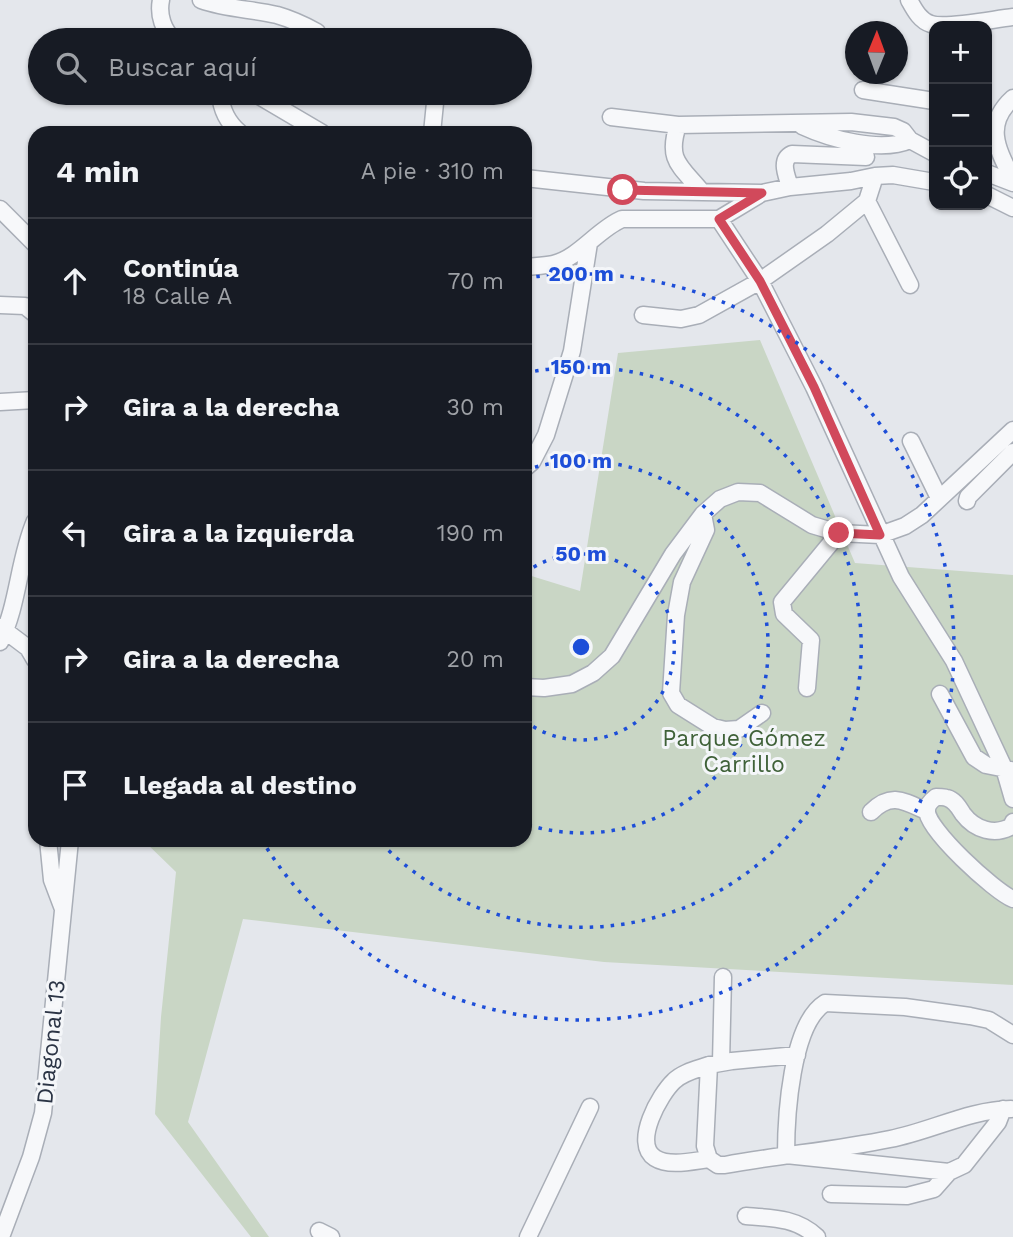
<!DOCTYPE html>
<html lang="es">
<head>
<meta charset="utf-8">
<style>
  body { margin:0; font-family:"Work Sans",sans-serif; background:#242831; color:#f1f3f6 }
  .controls { position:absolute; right:21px; top:21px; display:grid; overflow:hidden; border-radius:14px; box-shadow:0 2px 5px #0004 }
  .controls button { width:63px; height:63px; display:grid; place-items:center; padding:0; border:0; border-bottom:2px solid #363941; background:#171b24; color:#f1f3f6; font:35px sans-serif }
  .compass { position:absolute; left:845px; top:21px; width:63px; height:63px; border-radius:50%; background:#171b24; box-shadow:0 2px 5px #0004; rotate:1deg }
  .stop { position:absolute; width:21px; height:21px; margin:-16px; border:5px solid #d1495b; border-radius:50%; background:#fff }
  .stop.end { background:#d1495b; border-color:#fff; box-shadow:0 2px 7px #0008 }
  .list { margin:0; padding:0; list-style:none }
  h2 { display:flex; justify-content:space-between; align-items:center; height:91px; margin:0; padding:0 28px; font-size:30px }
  h2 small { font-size:23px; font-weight:400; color:#9ea1a6 }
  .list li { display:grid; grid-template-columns:46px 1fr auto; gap:21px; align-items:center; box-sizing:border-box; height:126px; padding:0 28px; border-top:2px solid #363941 }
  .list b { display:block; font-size:26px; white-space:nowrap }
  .list p { margin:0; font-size:23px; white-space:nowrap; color:#9ea1a6 }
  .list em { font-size:23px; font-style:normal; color:#9ea1a6 }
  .icon { flex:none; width:38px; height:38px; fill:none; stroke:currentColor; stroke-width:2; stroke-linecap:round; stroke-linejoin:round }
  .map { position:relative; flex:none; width:1013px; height:1237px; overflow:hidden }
  .search { position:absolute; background:#171b24; box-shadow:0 2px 5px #0004; left:28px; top:28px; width:504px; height:77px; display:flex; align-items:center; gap:18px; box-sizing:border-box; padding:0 24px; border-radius:38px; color:#9ea1a6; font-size:26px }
  .panel { position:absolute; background:#171b24; box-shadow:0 2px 5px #0004; left:28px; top:126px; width:504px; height:721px; border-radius:21px }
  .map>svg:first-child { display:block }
  .green { fill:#c9d6c5 }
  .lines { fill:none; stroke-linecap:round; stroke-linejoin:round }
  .minor-casing { stroke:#a9aeb7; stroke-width:19 }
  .minor { stroke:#f7f8fa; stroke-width:16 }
  .route { stroke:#d1495b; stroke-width:9 }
  .ring { fill:none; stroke:#1d4ed8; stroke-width:3.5; stroke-dasharray:3.5 7 }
  .labels { text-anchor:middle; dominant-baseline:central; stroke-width:6; stroke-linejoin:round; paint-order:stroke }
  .park-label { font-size:23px; fill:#3f6138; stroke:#f4f6f9 }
  .street-label { font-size:23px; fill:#2b3445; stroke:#f4f6f9 }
  .centre { fill:#1d4ed8; stroke:#f4f6f9; stroke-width:3.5 }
  .ring-label { font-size:21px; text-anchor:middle; font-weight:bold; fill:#1d4ed8; stroke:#f4f6f9; stroke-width:6; stroke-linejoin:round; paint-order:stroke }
</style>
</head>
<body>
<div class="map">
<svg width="1013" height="1237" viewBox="0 0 1013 1237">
  <rect width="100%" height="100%" fill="#e4e7ec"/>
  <path class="green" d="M760,340L855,563L1013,575V985L604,962L243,919L188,1122L269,1237H251L155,1114L161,1017L176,872L143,840H525V574L580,591L618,353Z"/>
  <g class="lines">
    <defs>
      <path id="minor" d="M161,0C158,14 163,32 175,40
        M201,0C226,9 251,9 277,15C291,19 304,25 317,32
        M909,0C914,9 920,21 931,24C947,29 994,19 1013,17
        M863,90L934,101
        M220,93C221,109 228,123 240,133
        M254,93L322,133
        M1013,98C983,125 998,150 1013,180
        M611,117L678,125L851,122L894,127L903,131L910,140L934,153
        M678,125C666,161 681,166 702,192
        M802,126C830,139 881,153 910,140
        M432,133L436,93
        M987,173L1013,183
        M525,178L644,191L762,193L790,187L851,181L875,176L893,175L934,182
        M790,187C787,176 779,160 792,154L866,157
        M987,195L1013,208
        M867,201L910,285
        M0,209L35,244
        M719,219L760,281L814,387L901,577L954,661L1004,768L1013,799
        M525,267C534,266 544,266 553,264C579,258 598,229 622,219H719L762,193
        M0,305L25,306L35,314
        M643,315L681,319L699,315L760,281L827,234L867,201L875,176
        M0,402L35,400
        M911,441L939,498
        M525,468L532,462L546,435L572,351L589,243
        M967,501L968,497L1013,452
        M703,514L706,530L682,582L676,615L671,693L678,705L713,727L725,730L739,729L762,713
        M0,627L28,648L35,660
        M0,642C19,603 18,561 35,521
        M525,687L544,688L572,684L593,673L612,656L673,554L703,514L720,499L738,492L760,493L812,525L839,533L880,535L905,526L922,515L1013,430
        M807,688L811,640L784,614L782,602L839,533
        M940,694L974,757L986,765L1011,770
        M871,812C891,792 904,801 926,811
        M1013,822L1012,826C995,836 975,830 963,814C959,808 955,800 947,798C946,797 938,797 936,797C932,800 927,804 927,810C925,828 995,892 1013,899
        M48,840L52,880L63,909
        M797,1055L732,1061L709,1065L705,1146L709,1159L718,1165H725C780,1155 836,1150 890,1139C931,1131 969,1110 1011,1109
        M721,1063L723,977
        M1003,1109L998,1122L964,1165L949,1172L786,1155C786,1117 791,1024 825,1003L905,1007L970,1016L989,1020L1013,1035
        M709,1159C693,1161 669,1167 655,1158C632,1143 660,1094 674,1081C683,1072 698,1069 709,1065
        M831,1194L907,1196L934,1189L949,1172
        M746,1216C773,1218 797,1218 817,1237
        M319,1231L331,1237
        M1,1237L31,1157L43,1113L70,840
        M528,1237L590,1107"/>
    </defs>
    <use href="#minor" class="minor-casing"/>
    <use href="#minor" class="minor"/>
  </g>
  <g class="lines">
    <path class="route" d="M623,190L762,193L719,219L760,281L814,387L880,535L839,533"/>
  </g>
  <g class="ring">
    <path d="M525 573A93 93 0 1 1 525 721"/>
    <path d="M525 470A186 186 0 1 1 525 824"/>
    <path d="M525 373A280 280 0 1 1 380 842"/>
    <path d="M526 278A373 373 0 1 1 263 842"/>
  </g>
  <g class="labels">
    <g class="park-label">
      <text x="744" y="738">Parque Gómez<tspan x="744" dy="26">Carrillo</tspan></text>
    </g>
    <g class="street-label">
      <text transform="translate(51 1042) rotate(-84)">Diagonal 13</text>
    </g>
  </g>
  <circle cx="581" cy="647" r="10" class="centre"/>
  <g class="ring-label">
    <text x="581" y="281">200 m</text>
    <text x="581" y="374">150 m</text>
    <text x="581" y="468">100 m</text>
    <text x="581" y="561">50 m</text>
  </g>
</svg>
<div class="controls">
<button>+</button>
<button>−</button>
<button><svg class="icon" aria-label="locate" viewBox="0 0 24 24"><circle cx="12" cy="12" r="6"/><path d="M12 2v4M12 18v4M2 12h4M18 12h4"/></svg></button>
</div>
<svg class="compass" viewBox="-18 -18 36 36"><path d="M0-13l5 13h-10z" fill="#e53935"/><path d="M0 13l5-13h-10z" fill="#9ea1a6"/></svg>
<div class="stop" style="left:623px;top:190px"></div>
<div class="stop end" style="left:839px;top:533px"></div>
<div class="search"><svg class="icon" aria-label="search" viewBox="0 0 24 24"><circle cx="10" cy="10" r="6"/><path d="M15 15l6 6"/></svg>Buscar aquí</div>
<section class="panel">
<h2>4 min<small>A pie · 310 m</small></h2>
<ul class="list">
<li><svg class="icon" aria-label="ahead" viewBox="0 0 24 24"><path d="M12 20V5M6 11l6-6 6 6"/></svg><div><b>Continúa</b><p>18 Calle A</p></div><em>70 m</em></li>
<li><svg class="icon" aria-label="right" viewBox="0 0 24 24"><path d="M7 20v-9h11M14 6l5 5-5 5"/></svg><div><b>Gira a la derecha</b></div><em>30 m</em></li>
<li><svg class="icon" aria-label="left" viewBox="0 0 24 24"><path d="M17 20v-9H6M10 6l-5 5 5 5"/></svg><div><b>Gira a la izquierda</b></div><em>190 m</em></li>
<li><svg class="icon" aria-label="right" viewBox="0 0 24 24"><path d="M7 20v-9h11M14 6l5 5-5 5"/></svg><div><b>Gira a la derecha</b></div><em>20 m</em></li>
<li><svg class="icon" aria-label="arrive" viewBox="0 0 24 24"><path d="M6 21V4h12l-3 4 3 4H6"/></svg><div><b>Llegada al destino</b></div></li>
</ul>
</section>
</div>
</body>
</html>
